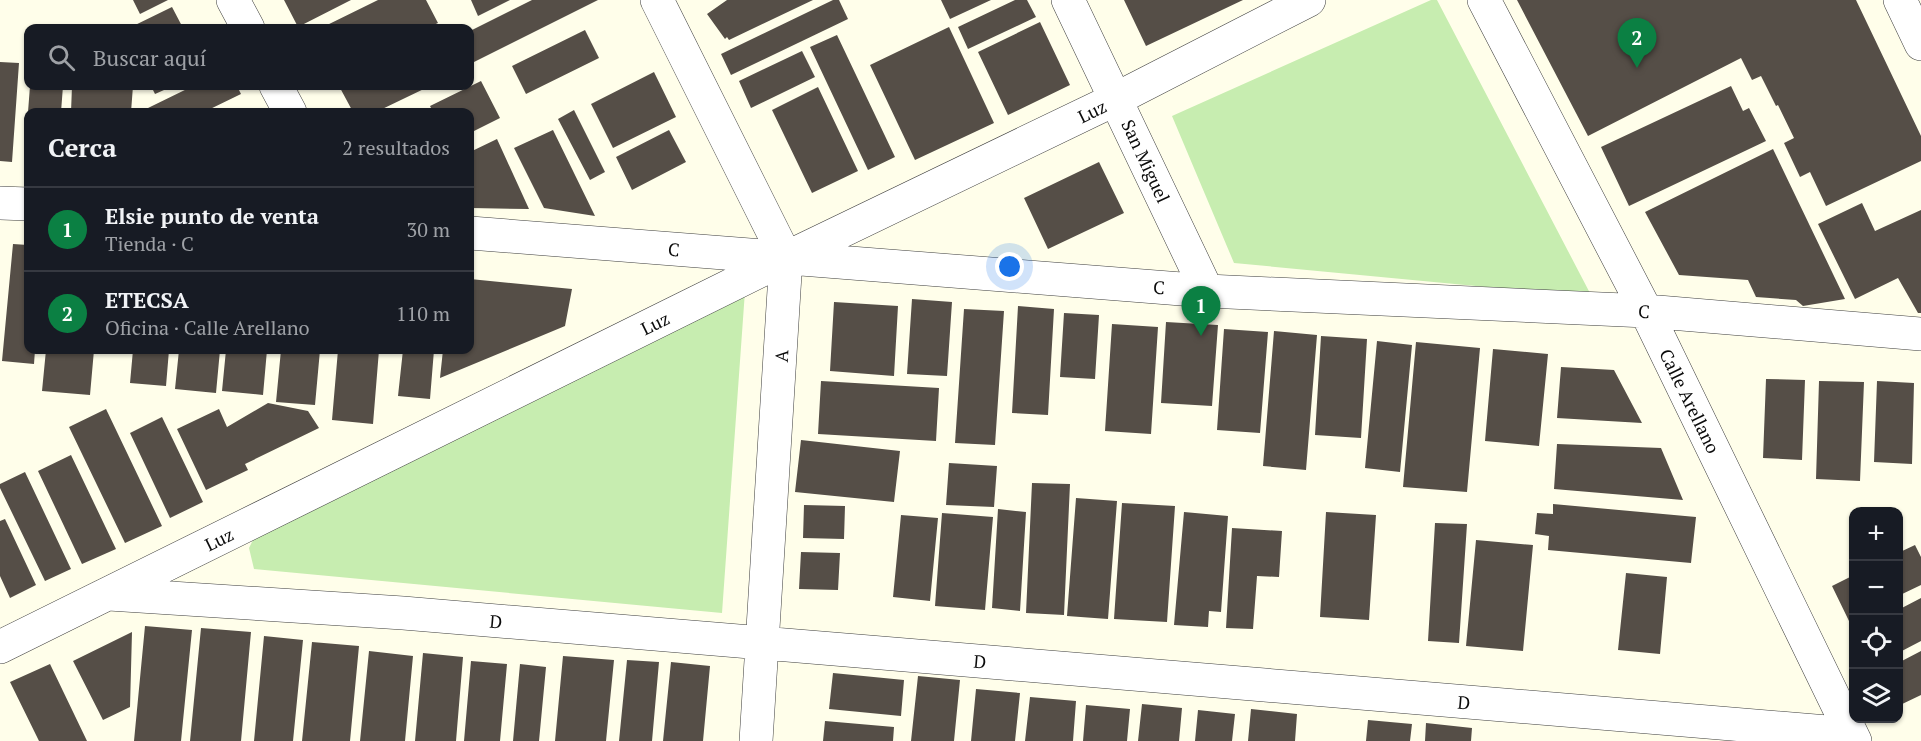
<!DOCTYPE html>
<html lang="es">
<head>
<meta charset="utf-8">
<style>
  body { margin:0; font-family:"PT Serif",serif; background:#20242c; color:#f1f3f6 }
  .controls { position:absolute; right:18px; bottom:18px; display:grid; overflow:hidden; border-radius:12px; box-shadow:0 2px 4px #0004 }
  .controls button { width:54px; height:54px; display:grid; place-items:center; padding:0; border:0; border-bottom:2px solid #363941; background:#171b24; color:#f1f3f6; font:30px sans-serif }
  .you { position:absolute; left:1010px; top:267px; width:21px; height:21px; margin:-15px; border:4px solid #fff; border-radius:50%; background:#1a73e8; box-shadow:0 0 0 9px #1a73e833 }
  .badge { display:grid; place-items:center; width:39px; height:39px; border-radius:50%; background:#0b8043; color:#fff; font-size:20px; font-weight:700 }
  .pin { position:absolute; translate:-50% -50px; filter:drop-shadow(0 2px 3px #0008) }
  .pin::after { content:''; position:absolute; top:32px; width:21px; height:18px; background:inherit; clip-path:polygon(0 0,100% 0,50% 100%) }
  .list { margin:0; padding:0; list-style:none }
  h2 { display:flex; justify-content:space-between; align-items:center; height:78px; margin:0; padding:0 24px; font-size:26px }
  h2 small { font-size:20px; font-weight:400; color:#9ea1a6 }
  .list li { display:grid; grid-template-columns:39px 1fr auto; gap:18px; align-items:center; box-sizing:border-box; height:84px; padding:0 24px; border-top:2px solid #363941 }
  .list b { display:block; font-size:22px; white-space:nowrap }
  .list p { margin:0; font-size:20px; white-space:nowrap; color:#9ea1a6 }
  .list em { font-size:20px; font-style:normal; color:#9ea1a6 }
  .icon { flex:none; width:33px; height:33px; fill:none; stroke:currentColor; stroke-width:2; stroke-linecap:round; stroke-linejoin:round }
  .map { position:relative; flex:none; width:1921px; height:741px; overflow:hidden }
  .search { position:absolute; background:#171b24; box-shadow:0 2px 4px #0004; left:24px; top:24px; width:450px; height:66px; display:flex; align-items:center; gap:15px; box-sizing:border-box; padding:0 21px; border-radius:12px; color:#9ea1a6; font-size:22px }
  .panel { position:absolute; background:#171b24; box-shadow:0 2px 4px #0004; left:24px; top:108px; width:450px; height:246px; border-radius:12px }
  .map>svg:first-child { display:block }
  .green { fill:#c7edb0 }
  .building { fill:#554e47 }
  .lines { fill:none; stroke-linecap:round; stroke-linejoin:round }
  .minor-casing { stroke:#3e3e3e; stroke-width:34 }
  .minor { stroke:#fff; stroke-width:33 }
  .labels { text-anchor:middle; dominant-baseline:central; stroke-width:6; stroke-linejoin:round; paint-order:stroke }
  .street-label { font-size:18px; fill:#0b0b0b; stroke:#fff }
</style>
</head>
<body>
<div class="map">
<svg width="1921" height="741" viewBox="0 0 1921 741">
  <rect width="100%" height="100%" fill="#fffeea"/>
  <path class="green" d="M1431,0H1437L1592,297L1234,263L1172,116Z
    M745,291L722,613L254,569L249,548L261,524Z"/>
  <path class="building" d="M133,0H168L140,14Z
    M284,0H351L298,27Z
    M378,0H426L438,23L427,28H321Z
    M471,0H510L478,16Z
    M532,0H598L470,64V31Z
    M727,0H813L729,40L727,37L725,39L707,14Z
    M833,0H839L848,19L731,75L721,54Z
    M941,0H991L950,19Z
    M1015,0H1027L1036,17L968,49L958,27Z
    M1124,0H1243L1146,46Z
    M1517,0H1856L1921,136V161L1826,206L1810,172L1800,177L1784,143L1794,138L1778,105L1776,106L1761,76L1752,80L1741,58L1588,136Z
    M172,7L183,28H129Z
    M1040,22L1070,85L1008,115L978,52Z
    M949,27L994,123L915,160L870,65Z
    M585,30L599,58L526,94L512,66Z
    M837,35L895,157L868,170L810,47Z
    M802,51L815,77L751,108L739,81Z
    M0,62L19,63L12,162L0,161Z
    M654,72L676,117L613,148L591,104Z
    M481,81L500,118L470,133V112H433L430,106Z
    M30,86H63L61,112H28Z
    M72,86H133L131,112H71Z
    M151,86H173L155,94Z
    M193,86H237L241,94L204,112H150L148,108Z
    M339,86H430L376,112H353Z
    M1731,86L1743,111L1749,108L1766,141L1629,206L1601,147Z
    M818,87L858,171L812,193L772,110Z
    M574,110L605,172L590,180L558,119Z
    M27,125H28V160L24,159Z
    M553,130L595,216L544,208L514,148Z
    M669,130L686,162L632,190L616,157Z
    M497,139L529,209L471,208L470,152Z
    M1773,149L1845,299L1803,306L1796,300L1756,297L1748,280L1679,275L1645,212Z
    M1099,162L1124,213L1048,249L1024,198Z
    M1862,203L1875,231L1921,210V313H1918L1898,278L1855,299L1818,224Z
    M13,244L28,245V350H35L34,364L2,361Z
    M470,279L572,289L565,326L440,378L443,350H470Z
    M912,299L952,302L947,376L907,374Z
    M834,302L898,306L894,376L830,371Z
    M1018,306L1054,309L1048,415L1012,413Z
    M964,309L1004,311L995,445L955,443Z
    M1064,313L1099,315L1095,379L1060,377Z
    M1166,322L1218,325L1212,406L1161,403Z
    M1112,324L1158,327L1151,434L1105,431Z
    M1224,329L1268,332L1260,433L1217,430Z
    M1274,331L1317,335L1306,470L1263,466Z
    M1321,336L1367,339L1361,438L1315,435Z
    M1377,341L1412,345L1400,472L1365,468Z
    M1416,342L1480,348L1467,492L1403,487Z
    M1493,349L1548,354L1539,446L1485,441Z
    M46,350H94L90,395L42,391Z
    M133,350H169L166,386L130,383Z
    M179,350H220L216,393L175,389Z
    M226,350H267L263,395L222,391Z
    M281,350H320L315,405L276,402Z
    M338,350H379L373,424L332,420Z
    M403,350H434L430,399L398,396Z
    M1561,367L1614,370L1642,423L1557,418Z
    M1766,379L1805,380L1802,460L1763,458Z
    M821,381L939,388L936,441L818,434Z
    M1819,381L1864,382L1860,481L1816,479Z
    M1877,381L1914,383L1912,464L1874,462Z
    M268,403L308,411L319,428L245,464L248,470L206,490L177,429L219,409L227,427Z
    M106,409L162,526L125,543L69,427Z
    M162,417L203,502L170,518L130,433Z
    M801,440L900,451L894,502L795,492Z
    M1557,444L1661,448L1683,500L1554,489Z
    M71,455L116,549L82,564L38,471Z
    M949,463L997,466L994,507L946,505Z
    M25,472L71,569L45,581L0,488V484Z
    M1032,483L1070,484L1064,615L1026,613Z
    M1076,498L1117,501L1108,619L1067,616Z
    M1122,503L1175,506L1167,622L1114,619Z
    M1553,504L1696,517L1691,563L1548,550L1549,536L1535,534L1537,513L1553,514Z
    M804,505L845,506L844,539L803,538Z
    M998,509L1026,512L1020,611L992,608Z
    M1184,512L1228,516L1221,612L1209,611L1208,627L1174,625Z
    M1326,512L1376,515L1369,620L1320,617Z
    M942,513L993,517L985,610L935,606Z
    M901,515L938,518L930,601L893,597Z
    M5,519L36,585L10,598L0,576V521Z
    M1435,523L1467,524L1459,643L1428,641Z
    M1232,528L1282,531L1279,577L1257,576L1253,629L1226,628Z
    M1476,540L1533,545L1523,651L1466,646Z
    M1915,545L1921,557V585L1898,596V553Z
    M801,552L840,553L838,590L799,589Z
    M1626,573L1667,577L1660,654L1618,650Z
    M1854,575V619L1849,621L1832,586Z
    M1921,598V641L1898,653V610Z
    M145,626L192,630L181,741H134Z
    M201,628L251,632L241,741H190Z
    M132,632L130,707L103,720L73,661Z
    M264,636L303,640L293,741H254Z
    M312,642L359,646L350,741H302Z
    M369,651L413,656L405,741H360Z
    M1921,651V695L1898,706V663Z
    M423,653L463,657L456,741H415Z
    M563,656L614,660L606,741H555Z
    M627,660L659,662L652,741H619Z
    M471,661L507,664L500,741H464Z
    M671,662L710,666L703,741H663Z
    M50,664L87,741H39L10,682Z
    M520,664L546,667L539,741H513Z
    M833,673L904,680L901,716L829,709Z
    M918,676L960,680L954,741H911Z
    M976,689L1020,693L1015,741H971Z
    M1030,697L1076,701L1073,741H1025Z
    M1142,704L1182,708L1179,741H1138Z
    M1086,705L1130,709L1127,741H1083Z
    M1251,709L1297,714L1295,741H1248Z
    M1198,710L1235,714L1232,741H1195Z
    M1368,720L1412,724L1410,741H1366Z
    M825,721L894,727L893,741H823Z
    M1426,723L1472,728L1471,741H1425Z"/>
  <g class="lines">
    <defs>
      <path id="minor" d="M233,0L248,28
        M657,0L786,258L756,741
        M1068,0L1207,291
        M1484,0L1646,311L1855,741
        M1900,0L1921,44
        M276,86L290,112
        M0,203L28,204
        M470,233L1207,291L1646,311L1921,334
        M109,594L403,613L1851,734
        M0,647L786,258L1116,99L1309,0"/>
    </defs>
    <use href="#minor" class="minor-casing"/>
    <use href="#minor" class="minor"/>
  </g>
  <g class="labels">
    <g class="street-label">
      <text transform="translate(1092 111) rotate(-26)">Luz</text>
      <text transform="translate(1146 161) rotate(65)">San Miguel</text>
      <text transform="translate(674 249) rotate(5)">C</text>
      <text transform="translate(1159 287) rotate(4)">C</text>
      <text transform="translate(1644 311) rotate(4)">C</text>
      <text transform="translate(655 323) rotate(-26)">Luz</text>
      <text transform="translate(781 356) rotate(-87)">A</text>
      <text transform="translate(1690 401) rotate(64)">Calle Arellano</text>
      <text transform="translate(219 539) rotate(-26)">Luz</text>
      <text transform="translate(496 621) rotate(5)">D</text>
      <text transform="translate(980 661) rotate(5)">D</text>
      <text transform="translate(1464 702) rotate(5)">D</text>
    </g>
  </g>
</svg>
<div class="controls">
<button>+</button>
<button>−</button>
<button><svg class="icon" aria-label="locate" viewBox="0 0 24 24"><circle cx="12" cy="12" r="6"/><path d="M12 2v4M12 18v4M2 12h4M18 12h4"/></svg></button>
<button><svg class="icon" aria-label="layers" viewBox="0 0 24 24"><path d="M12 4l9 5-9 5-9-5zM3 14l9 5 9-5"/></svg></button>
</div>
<div class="you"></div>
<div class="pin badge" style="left:1201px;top:336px">1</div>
<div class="pin badge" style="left:1637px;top:68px">2</div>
<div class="search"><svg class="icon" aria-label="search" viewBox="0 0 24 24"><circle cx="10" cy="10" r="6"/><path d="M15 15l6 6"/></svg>Buscar aquí</div>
<section class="panel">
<h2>Cerca<small>2 resultados</small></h2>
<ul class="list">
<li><span class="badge">1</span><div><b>Elsie punto de venta</b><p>Tienda · C</p></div><em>30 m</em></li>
<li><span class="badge">2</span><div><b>ETECSA</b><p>Oficina · Calle Arellano</p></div><em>110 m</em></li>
</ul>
</section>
</div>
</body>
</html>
